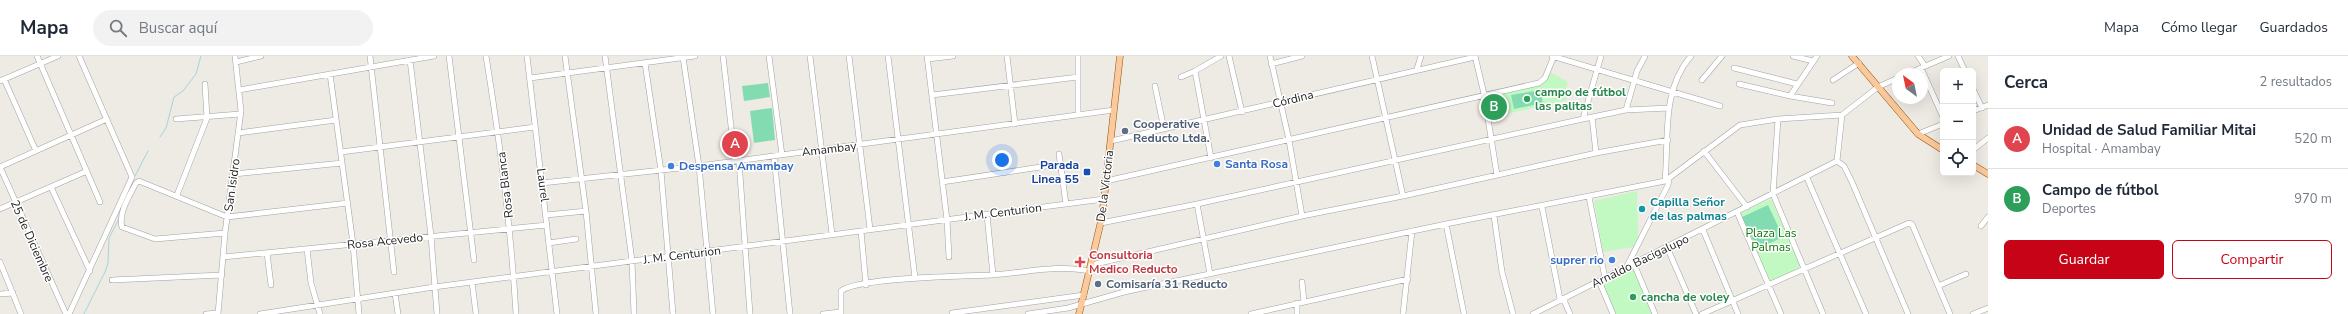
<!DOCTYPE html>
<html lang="es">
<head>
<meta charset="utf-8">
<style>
  body { margin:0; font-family:"Nunito Sans",sans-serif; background:#f2f2f3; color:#1f2937 }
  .controls { position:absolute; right:12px; top:12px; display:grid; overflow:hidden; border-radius:6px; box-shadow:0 4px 16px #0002 }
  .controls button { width:36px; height:36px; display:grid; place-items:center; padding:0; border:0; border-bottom:1px solid #e0e1e3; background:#fff; color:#1f2937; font:20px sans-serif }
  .compass { position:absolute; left:1892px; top:12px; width:36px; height:36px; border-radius:50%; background:#fff; box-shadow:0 4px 16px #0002; rotate:327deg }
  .you { position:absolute; left:1002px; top:104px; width:14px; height:14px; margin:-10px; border:3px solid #fff; border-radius:50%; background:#1a73e8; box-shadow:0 0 0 6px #1a73e833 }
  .badge { display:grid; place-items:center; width:26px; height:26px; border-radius:50%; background:#c70417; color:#fff; font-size:13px; font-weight:700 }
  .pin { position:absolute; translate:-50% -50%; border:2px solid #fff; box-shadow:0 1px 4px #0006 }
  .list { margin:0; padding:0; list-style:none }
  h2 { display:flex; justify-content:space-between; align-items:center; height:52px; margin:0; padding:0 16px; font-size:17px }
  h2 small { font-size:13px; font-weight:400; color:#747a83 }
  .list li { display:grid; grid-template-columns:26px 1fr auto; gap:12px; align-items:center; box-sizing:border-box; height:60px; padding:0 16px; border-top:1px solid #e0e1e3 }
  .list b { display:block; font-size:15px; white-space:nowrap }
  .list p { margin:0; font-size:13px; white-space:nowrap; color:#747a83 }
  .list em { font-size:13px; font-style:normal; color:#747a83 }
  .actions { display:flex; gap:8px; padding:12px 16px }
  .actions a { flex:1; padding:9px 0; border:1px solid #c70417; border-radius:6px; text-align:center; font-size:14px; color:#c70417 }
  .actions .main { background:#c70417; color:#fff }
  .icon { flex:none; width:22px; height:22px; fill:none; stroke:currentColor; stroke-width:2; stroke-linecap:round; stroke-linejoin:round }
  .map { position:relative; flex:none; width:1988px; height:258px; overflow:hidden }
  header { display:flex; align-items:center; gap:24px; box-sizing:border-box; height:56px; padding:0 20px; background:#fff; border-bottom:1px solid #e0e1e3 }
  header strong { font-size:19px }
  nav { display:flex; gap:22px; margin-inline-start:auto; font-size:14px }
  .search { width:280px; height:36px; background:#f2f2f3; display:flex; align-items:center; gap:10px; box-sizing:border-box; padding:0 14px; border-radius:22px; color:#747a83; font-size:15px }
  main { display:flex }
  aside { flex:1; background:#fff }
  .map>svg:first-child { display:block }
  .park { fill:#c2f8c1 }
  .pitch { fill:#83dcb1 }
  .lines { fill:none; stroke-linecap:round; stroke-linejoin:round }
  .stream { stroke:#a5d4db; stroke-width:1 }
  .minor-casing { stroke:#a2a2a2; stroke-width:6 }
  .major-casing { stroke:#945603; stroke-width:7 }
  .minor { stroke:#fff; stroke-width:5 }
  .major { stroke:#fac99d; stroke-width:6 }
  .leisure-dot { fill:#2e9e5b; stroke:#fff; stroke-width:1.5 }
  .service-dot { fill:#5c6f8a; stroke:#fff; stroke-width:1.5 }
  .shop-dot { fill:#3f7fe0; stroke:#fff; stroke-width:1.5 }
  .transit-dot { fill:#1a4fb4; stroke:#fff; stroke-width:1.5 }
  .culture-dot { fill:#0f9aa8; stroke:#fff; stroke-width:1.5 }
  .health-dot { fill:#e0444e; stroke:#fff; stroke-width:1.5 }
  .labels { text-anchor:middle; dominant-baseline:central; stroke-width:3; stroke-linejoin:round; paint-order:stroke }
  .leisure-label { font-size:12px; font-weight:bold; fill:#27864d; stroke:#fff; text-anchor:start }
  .street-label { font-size:12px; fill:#1e1e1e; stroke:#fff }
  .service-label { font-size:12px; font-weight:bold; fill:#4e5e75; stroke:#fff; text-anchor:start }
  .shop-label { font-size:12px; font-weight:bold; fill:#366cbe; stroke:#fff; text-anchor:start }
  .transit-label { font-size:12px; font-weight:bold; fill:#164399; stroke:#fff; text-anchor:end }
  .culture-label { font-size:12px; font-weight:bold; fill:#0d838f; stroke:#fff; text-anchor:start }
  .park-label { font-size:12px; fill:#0f7a0e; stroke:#fff }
  .health-label { font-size:12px; font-weight:bold; fill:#be3a42; stroke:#fff; text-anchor:start }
</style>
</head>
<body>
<header>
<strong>Mapa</strong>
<div class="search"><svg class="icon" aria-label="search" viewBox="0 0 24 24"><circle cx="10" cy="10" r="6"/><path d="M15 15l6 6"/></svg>Buscar aquí</div>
<nav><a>Mapa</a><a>Cómo llegar</a><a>Guardados</a></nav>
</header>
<main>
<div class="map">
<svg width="1988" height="258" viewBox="0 0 1988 258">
  <rect width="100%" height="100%" fill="#eeeae4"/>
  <path class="park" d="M1550,16L1568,26L1565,35L1567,44L1489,62L1486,39L1541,28Z
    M1637,135L1638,181L1633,191L1603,196L1594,145Z
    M1771,143L1801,211L1770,225L1740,157Z
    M1633,212L1652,258H1615L1602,226Z"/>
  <path class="pitch" d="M768,27L770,41L744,45L742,30Z
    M1540,34L1543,47L1514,53L1511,39Z
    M772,52L775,84L754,87L750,55Z
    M1768,149L1783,181L1757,193L1742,161Z"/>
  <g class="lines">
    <path class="stream" d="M160,81L166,72L174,41L183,35L196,18L201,0
      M135,120L148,95
      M84,258L105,216L108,207L109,182L119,163"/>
    <defs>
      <path id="minor" d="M37,0L100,146
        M370,0L394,216
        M449,0L474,204
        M486,0C500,86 511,171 516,258
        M527,0L557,258
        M565,0L586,155L596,258
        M605,0L632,205L634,258
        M723,0L735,105
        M769,0L782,99
        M810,0L832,178
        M849,0L870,173
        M888,0L915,222
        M927,0L947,164L949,201
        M1007,0L1015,68
        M1229,0L1242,56
        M1270,0L1289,84L1302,160
        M1372,0L1403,140
        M1475,0L1484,38L1497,119
        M1552,0L1720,50
        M1793,0L1813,5
        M1918,0L1925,10
        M1958,0L1965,15
        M683,1L699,110L713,258
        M928,3L953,0
        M410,4L431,180L437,258
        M236,6L261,0
        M645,7L661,115L673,258
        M1271,8L1302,0
        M1734,12L1797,28
        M1921,12L1943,61
        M1417,13L1421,0
        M1195,15L1221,0
        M330,18L353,188L359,258
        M1907,18L1949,0
        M1181,21L1195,15L1211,102
        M530,22L695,0
        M4,23L36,95
        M1702,24L1722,0
        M1833,24L1859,7
        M0,25L58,0
        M1739,28L1790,40L1832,47
        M1155,30L1164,73
        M1973,33L1982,52
        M239,34L434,0
        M932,39L1078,21
        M1790,40L1817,0
        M1626,54L1637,15L1645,0
        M1973,55L1988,49
        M1078,59V0
        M1592,61L1596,97
        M176,63L240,58
        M1583,63L1601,0
        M1778,63L1773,138L1823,258
        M238,77L336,64
        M1918,78L1943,68
        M1111,85L1475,1
        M1973,94L1988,82
        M1704,95L1747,151
        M341,96L535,71
        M1059,98L1066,148
        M774,100L790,258
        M739,105L750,258
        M1837,105L1844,110L1852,126L1908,258
        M1837,105L1842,59L1878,31L1898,22
        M0,111L66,258
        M0,111L107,63
        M234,118L342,107
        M1807,122L1866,258
        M1106,125L1539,27L1545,22L1554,0
        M1665,125C1669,83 1661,34 1691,0
        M942,126L1060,108
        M542,127L699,110L1114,54
        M51,131L90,215
        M177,139L207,62L205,28
        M1589,141L1605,222
        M1197,148L1210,218
        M1542,151L1560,243
        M0,153L87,115
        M1737,156L1781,258
        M546,159L586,155
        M987,159L993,219
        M1494,160L1502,216L1513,258
        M1101,167L1197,148L1583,63L1626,54L1669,52
        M1446,168L1464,258
        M1981,170L1988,161
        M1703,174L1738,258
        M861,175L866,229
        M225,177L155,183L122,171C118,157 130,139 136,127L139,125L227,161L348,147
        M549,187L576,183
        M1667,191L1696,258
        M307,193L311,227L320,258
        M267,197L271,229
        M223,201L547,169
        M0,206L21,258
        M1634,208L1655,258
        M1091,209L1302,160L1403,140L1596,97L1668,84
        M1626,212L1668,129L1669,123
        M112,224L222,219
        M1599,225L1613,258
        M472,226L476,258
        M1302,226L1304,246
        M1938,230L1966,218
        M395,237L398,258
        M0,238L13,237
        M1563,242L1570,258
        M1297,247V258
        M952,257L1084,239
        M69,258L132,121L79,0
        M206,258L218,257
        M218,258L225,177L241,55L235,0
        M260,258L434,231L1104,143
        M823,258L840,256
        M841,258V235C858,221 965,220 992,219C1024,217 1058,208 1090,215
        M1028,258L1068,252L1124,236L1446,168L1665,125L1740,69L1778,63L1842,59
        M1251,258L1408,223
        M1403,258L1412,175
        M1533,258L1837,105
        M1702,258L1909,167L1912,168L1950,258
        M1973,258L1988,252"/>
      <path id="major" d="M1852,0L1918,78L1943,94
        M1973,109L1988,118
        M1079,258L1102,161L1120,0"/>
    </defs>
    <use href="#minor" class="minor-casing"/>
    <use href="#major" class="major-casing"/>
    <use href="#minor" class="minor"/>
    <use href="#major" class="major"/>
  </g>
  <g class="leisure-dot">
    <circle cx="1527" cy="43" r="4"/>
    <circle cx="1633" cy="241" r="4"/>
  </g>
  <g class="service-dot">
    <circle cx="1125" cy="75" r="4"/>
    <circle cx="1098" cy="228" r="4"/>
  </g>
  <g class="shop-dot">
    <circle cx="1217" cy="108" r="4"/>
    <circle cx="671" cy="110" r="4"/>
    <circle cx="1612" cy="204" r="4"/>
  </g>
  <rect class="transit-dot" x="1083" y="112" width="8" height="8" rx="2"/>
  <circle class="culture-dot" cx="1642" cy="153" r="4"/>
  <path class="health-dot" d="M1078 200h4v4h4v4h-4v4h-4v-4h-4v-4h4z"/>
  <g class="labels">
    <g class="leisure-label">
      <text x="1535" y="36">campo de fútbol<tspan x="1535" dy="14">las palitas</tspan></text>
      <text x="1641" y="241">cancha de voley</text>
    </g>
    <g class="street-label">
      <text transform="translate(1293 43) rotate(-14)">Córdina</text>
      <text transform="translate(829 93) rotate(-7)">Amambay</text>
      <text transform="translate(232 129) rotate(-82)">San Isidro</text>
      <text transform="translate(505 129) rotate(-97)">Rosa Blanca</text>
      <text transform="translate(543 129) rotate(83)">Laurel</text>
      <text transform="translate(1105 130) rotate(-83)">De la Victoria</text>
      <text transform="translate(1003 156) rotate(-7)">J. M. Centurion</text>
      <text transform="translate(32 185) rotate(66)">25 de Diciembre</text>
      <text transform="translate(385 185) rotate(-6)">Rosa Acevedo</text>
      <text transform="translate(682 199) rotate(-7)">J. M. Centurion</text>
      <text transform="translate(1640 205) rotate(-26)">Arnaldo Bacigalupo</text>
    </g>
    <g class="service-label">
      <text x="1133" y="68">Cooperative<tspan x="1133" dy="14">Reducto Ltda.</tspan></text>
      <text x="1106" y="228">Comisaría 31 Reducto</text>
    </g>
    <g class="shop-label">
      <text x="1225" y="108">Santa Rosa</text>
      <text x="679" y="110">Despensa Amambay</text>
      <text x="1604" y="204" text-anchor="end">suprer rio</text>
    </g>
    <g class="transit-label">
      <text x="1079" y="109">Parada<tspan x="1079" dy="14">Linea 55</tspan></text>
    </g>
    <g class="culture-label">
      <text x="1650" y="146">Capilla Señor<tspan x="1650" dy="14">de las palmas</tspan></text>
    </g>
    <g class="park-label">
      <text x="1771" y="177">Plaza Las<tspan x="1771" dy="14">Palmas</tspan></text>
    </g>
    <g class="health-label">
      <text x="1089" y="199">Consultoria<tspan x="1089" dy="14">Medico Reducto</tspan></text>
    </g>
  </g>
</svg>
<div class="controls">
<button>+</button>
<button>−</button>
<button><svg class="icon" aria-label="locate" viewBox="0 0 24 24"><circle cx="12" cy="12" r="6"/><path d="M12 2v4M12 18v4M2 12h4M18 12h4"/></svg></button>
</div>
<svg class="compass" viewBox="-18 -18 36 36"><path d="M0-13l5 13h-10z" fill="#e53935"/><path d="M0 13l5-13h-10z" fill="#747a83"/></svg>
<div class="you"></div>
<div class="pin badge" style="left:735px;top:88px;background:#e0444e">A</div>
<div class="pin badge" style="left:1494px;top:51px;background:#2e9e5b">B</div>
</div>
<aside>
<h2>Cerca<small>2 resultados</small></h2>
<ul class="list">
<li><span class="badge" style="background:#e0444e">A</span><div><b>Unidad de Salud Familiar Mitai</b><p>Hospital · Amambay</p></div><em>520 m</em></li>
<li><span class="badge" style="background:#2e9e5b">B</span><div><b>Campo de fútbol</b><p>Deportes</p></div><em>970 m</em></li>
</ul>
<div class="actions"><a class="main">Guardar</a><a>Compartir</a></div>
</aside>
</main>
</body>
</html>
